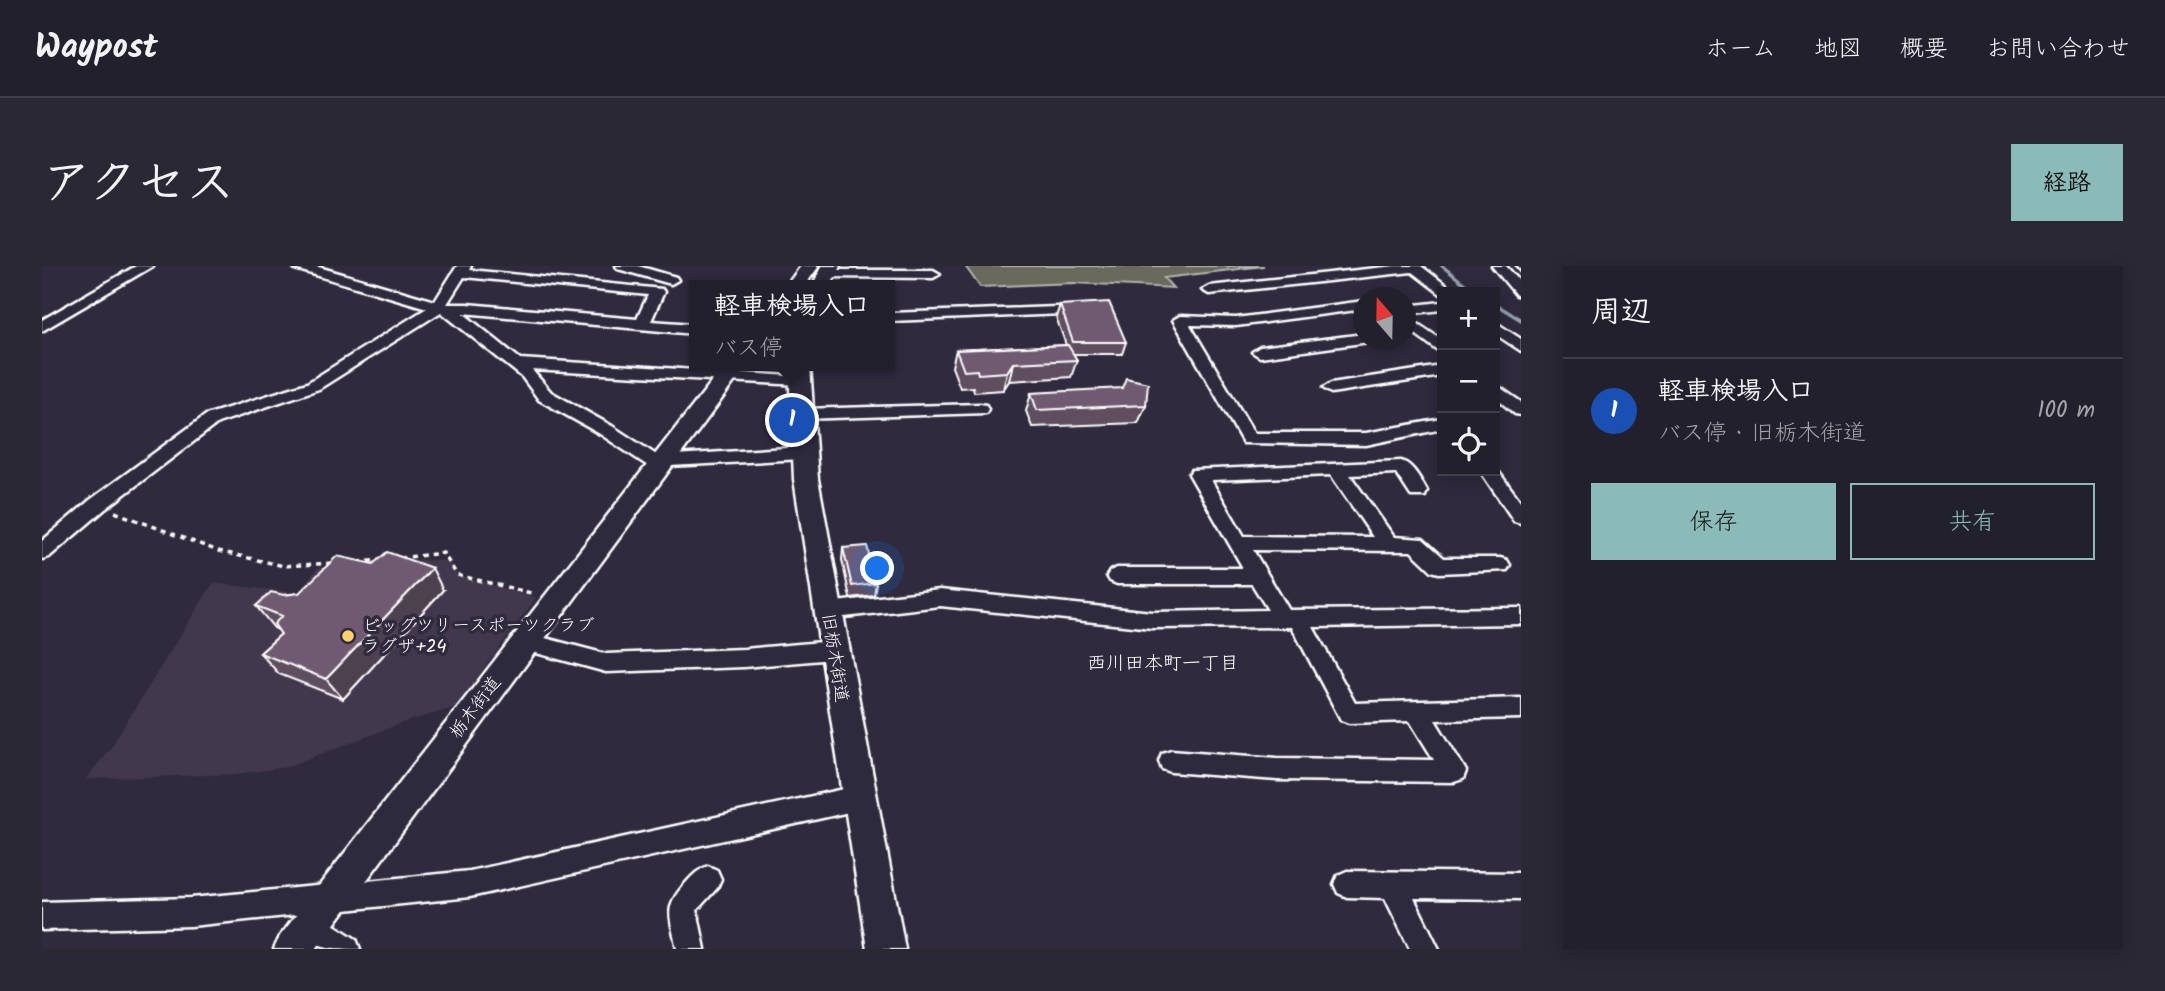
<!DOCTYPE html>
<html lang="ja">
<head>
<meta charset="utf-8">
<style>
  body { margin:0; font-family:Kalam,"Klee One",sans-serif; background:#2b2836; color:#f1f3f6 }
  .controls { position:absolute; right:21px; top:21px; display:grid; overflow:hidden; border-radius:0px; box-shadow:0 4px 18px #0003 }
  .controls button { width:63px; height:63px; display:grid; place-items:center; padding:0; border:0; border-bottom:2px solid #403e4a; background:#23202e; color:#f1f3f6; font:35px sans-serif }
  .compass { position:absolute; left:1311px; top:21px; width:63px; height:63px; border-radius:50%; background:#23202e; box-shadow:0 4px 18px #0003; rotate:340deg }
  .you { position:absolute; left:836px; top:303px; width:24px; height:24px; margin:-18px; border:5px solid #fff; border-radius:50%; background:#1a73e8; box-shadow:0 0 0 10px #1a73e833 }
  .badge { display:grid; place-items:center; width:46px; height:46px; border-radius:50%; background:#8bbbb9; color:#fff; font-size:23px; font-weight:700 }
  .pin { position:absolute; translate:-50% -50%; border:4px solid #fff; box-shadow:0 2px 7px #0006 }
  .popup { position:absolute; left:647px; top:14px; width:206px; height:91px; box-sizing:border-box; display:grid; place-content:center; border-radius:0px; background:#23202e; filter:drop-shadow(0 2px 5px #0005); font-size:23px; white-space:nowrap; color:#a3a3aa }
  .popup b { font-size:26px; color:#f1f3f6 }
  .popup::after { content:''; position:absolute; left:50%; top:100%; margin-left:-14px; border:14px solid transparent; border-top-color:#23202e }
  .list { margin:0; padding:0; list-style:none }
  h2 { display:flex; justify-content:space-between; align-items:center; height:91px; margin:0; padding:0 28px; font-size:30px }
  h2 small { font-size:23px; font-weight:400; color:#a3a3aa }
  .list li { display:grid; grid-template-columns:46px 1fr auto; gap:21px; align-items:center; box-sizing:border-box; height:105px; padding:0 28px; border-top:2px solid #403e4a }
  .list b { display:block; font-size:26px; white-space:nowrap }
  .list p { margin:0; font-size:23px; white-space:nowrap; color:#a3a3aa }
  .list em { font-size:23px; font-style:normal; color:#a3a3aa }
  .actions { display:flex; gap:14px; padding:21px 28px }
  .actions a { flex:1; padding:16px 0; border:2px solid #8bbbb9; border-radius:0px; text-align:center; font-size:24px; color:#8bbbb9 }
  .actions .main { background:#8bbbb9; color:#111 }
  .icon { flex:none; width:38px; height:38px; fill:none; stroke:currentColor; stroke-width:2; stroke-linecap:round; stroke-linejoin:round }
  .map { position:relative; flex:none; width:1479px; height:683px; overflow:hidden; border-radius:0px }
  header { display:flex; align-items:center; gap:42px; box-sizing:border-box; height:98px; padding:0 35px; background:#23202e; border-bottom:2px solid #403e4a }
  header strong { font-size:33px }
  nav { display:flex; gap:38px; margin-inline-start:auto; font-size:24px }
  .intro { display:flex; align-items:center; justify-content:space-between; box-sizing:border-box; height:168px; padding:0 42px }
  h1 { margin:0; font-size:49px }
  .button { padding:18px 32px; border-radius:0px; background:#8bbbb9; color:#111; font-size:24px; font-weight:700 }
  main { display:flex; gap:42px; padding:0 42px }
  aside { flex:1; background:#23202e; border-radius:0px; box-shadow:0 4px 18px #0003 }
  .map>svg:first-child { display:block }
  .built { fill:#42384d }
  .green { fill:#6a6b5c; stroke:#b4b5ae; stroke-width:2 }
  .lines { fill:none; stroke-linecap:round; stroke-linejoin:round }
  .stream { stroke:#94a1ad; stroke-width:3.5 }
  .minor-casing { stroke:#fff; stroke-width:5 }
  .major-casing { stroke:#fff; stroke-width:5 }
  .path { stroke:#fff; stroke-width:3.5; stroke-dasharray:5 5; stroke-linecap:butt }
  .minor { fill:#2f2a3d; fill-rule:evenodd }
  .major { fill:#2f2a3d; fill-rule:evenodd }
  .rail { stroke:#fff; stroke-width:3.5 }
  .wall { fill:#5f4d61; stroke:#fff; stroke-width:2 }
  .shaded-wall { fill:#4e3f4f; stroke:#fff; stroke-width:2 }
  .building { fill:#6f5a71; stroke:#fff; stroke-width:2 }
  .poi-dot { fill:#ffd166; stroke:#2f2a3d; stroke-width:2.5 }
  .labels { text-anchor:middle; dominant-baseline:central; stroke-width:7; stroke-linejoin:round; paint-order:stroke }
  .poi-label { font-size:18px; fill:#fff; stroke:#2f2a3d; text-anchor:start }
  .street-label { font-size:18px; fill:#fff; stroke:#2f2a3d }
  .neighbourhood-label { font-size:19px; fill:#fff; stroke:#2f2a3d }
</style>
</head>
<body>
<header>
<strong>Waypost</strong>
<nav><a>ホーム</a><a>地図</a><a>概要</a><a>お問い合わせ</a></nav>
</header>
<div class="intro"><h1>アクセス</h1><a class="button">経路</a></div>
<main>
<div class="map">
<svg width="1479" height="683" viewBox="0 0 1479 683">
  <rect width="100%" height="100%" fill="#2f2a3d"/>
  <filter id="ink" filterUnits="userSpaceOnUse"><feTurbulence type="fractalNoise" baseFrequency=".0143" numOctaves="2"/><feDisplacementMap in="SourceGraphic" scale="14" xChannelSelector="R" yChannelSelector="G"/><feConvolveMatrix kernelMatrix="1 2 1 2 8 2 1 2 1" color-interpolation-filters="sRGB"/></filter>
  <g filter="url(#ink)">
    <path class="built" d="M363,293L406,295L415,309L494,332L412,442L363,456L245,501L195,508L44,513L69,481L171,317L256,327L275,302Z"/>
    <path class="green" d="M923,0H1222L1122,12L1131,22L1031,17L938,21Z"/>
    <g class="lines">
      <path class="stream" d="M1400,0L1433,26
        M1453,38L1479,54"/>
      <defs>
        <path id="minor" d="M94,0H111L0,65V54Z
          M251,0H273L393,35L415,0H429L427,4L620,23L622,26L609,55L652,58V68L421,47L478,93L764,111L766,114L764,117L758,119L490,104L509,126L570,160L616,190L762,181L771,187L762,193L627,200L624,204H612L558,168L497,134L480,111L399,46L277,123L176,157L62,244L7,291L0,293V275L48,234L164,149L265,117L385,42L253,3ZM422,11L606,29L595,53L425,38H405Z
          M574,0H596L634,11L636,14L629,18L576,3Z
          M1353,0H1379L1413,26H1400V29L1370,6L1167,28L1160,24L1167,20Z
          M1450,0H1464L1479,17V30L1474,29Z
          M786,4H891L898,8L891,12L781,11L779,8Z
          M1322,35V43L1194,60L1148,59L1212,167H1324L1400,153V163L1324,179L1201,177L1131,54L1138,50L1194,52Z
          M1400,36V44L1364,48V40Z
          M1042,40L1047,41L1049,44L1047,47L848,55V47Z
          M1364,50L1400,74V86L1395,84L1364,61Z
          M1453,56L1479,73V85L1453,68Z
          M1322,68V74H1329L1327,76L1218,91L1210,86L1218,81Z
          M1400,100V110L1289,127L1281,122L1289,117Z
          M1453,118L1479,136V149L1473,148L1453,131Z
          M938,138L944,139L946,143L944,147L760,153L752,148L760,143Z
          M1359,195C1371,198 1379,215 1385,225L1383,230H1369L1354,207L1308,209L1352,271L1381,273L1402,292H1458L1465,294L1468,299L1465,304L1397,307L1390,305L1369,285L1211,284L1247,344L1479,342V358L1271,361L1313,437L1479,432V452L1393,454L1424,505L1421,513L1412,516L1235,514L1129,506L1120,503L1117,495L1120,487L1129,484L1235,492L1392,494L1368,455L1307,457L1299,454L1250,361L1110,362L898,340L785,353L778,351L774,345L778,339L785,337L898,324L1110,346L1226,344L1210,318H1075L1068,315L1065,310L1068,305L1075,302H1201L1147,208L1150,204ZM1289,209L1331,271L1202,270L1169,214Z
          M1453,201L1479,236V257L1472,255L1439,206L1453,205Z
          M484,367L564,388L702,383L791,375L799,378L802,384L799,390L791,393L702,401L564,406L476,382L473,376L476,370Z
          M816,520L825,524L829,532L825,540L816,544L428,631L274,647L314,673L318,683C293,683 267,683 256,659L263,648L149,660L0,664V636L149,632L428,605Z
          M666,600L675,604L679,613L675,622L655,644L663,683H635C629,651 620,642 644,617C651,609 656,604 666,600Z
          M1305,605L1479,607V633L1372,632L1397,683H1368L1343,632L1305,631L1296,627L1292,618L1296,609Z"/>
        <path id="major" d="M759,0H777L763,19H745Z
          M780,0H798L789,19H771Z
          M682,100H704L274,683H232L238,670Z
          M747,100H768L776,213L863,683H825L752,213Z"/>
      </defs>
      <use href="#minor" class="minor-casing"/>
      <use href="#major" class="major-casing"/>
      <path class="path" d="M73,246L176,285L242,300L291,297
        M358,292L401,287L415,309L493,328
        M316,296L340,294"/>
      <use href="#minor" class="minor"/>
      <use href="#major" class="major"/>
      <path class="rail" d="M1474,0L1479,6"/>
    </g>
    <path class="wall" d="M1018,39L1084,76L1080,88H1031L1035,94L1029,111L967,115L961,124L932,126L931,121L918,122L910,101L914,84L1024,79L1014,51Z
      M989,127L1104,139L1096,157L990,161L984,145Z
      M801,282L834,317L832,329L808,332L800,294Z
      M401,324L301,433L237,408L218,387L239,368L236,364L232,362L214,340L242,329L257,327Z"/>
    <path class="shaded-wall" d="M971,97L967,115L961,124L965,106Z
      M390,302L401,324L301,433L284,413Z"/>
    <path class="building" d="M1067,36L1084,76H1031L1018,39Z
      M1026,79L1035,94L971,97L965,106L936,108L935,104L922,105L914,84Z
      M1084,112L1106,117L1104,139L995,144L989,127L1080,122Z
      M825,280L834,317L810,320L801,282Z
      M345,286L390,302L284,413L218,387L239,368L232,358L240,350L214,340L229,326L242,329L257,327L295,290L331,298Z"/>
  </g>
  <circle class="poi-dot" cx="306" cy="370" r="7"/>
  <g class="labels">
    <g class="poi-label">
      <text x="320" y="360">ビッグツリースポーツクラブ<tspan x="320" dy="21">ラグザ+24</tspan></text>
    </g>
    <g class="street-label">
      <text transform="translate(792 392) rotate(81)">旧栃木街道</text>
      <text transform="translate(434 442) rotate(-53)">栃木街道</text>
    </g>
    <g class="neighbourhood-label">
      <text x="1121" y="398">西川田本町一丁目</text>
    </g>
  </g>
</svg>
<div class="controls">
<button>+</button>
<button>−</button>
<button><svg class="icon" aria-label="locate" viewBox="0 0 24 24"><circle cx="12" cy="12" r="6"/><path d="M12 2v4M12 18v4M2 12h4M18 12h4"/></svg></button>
</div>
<svg class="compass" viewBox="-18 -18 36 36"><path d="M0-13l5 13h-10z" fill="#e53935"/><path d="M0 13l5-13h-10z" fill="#a3a3aa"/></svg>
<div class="you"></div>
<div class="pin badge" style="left:750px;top:154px;background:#1a4fb4">1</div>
<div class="popup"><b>軽車検場入口</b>バス停</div>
</div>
<aside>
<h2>周辺<small></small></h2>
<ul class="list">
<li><span class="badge" style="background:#1a4fb4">1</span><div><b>軽車検場入口</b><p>バス停 · 旧栃木街道</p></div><em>100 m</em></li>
</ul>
<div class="actions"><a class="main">保存</a><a>共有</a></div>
</aside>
</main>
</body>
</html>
